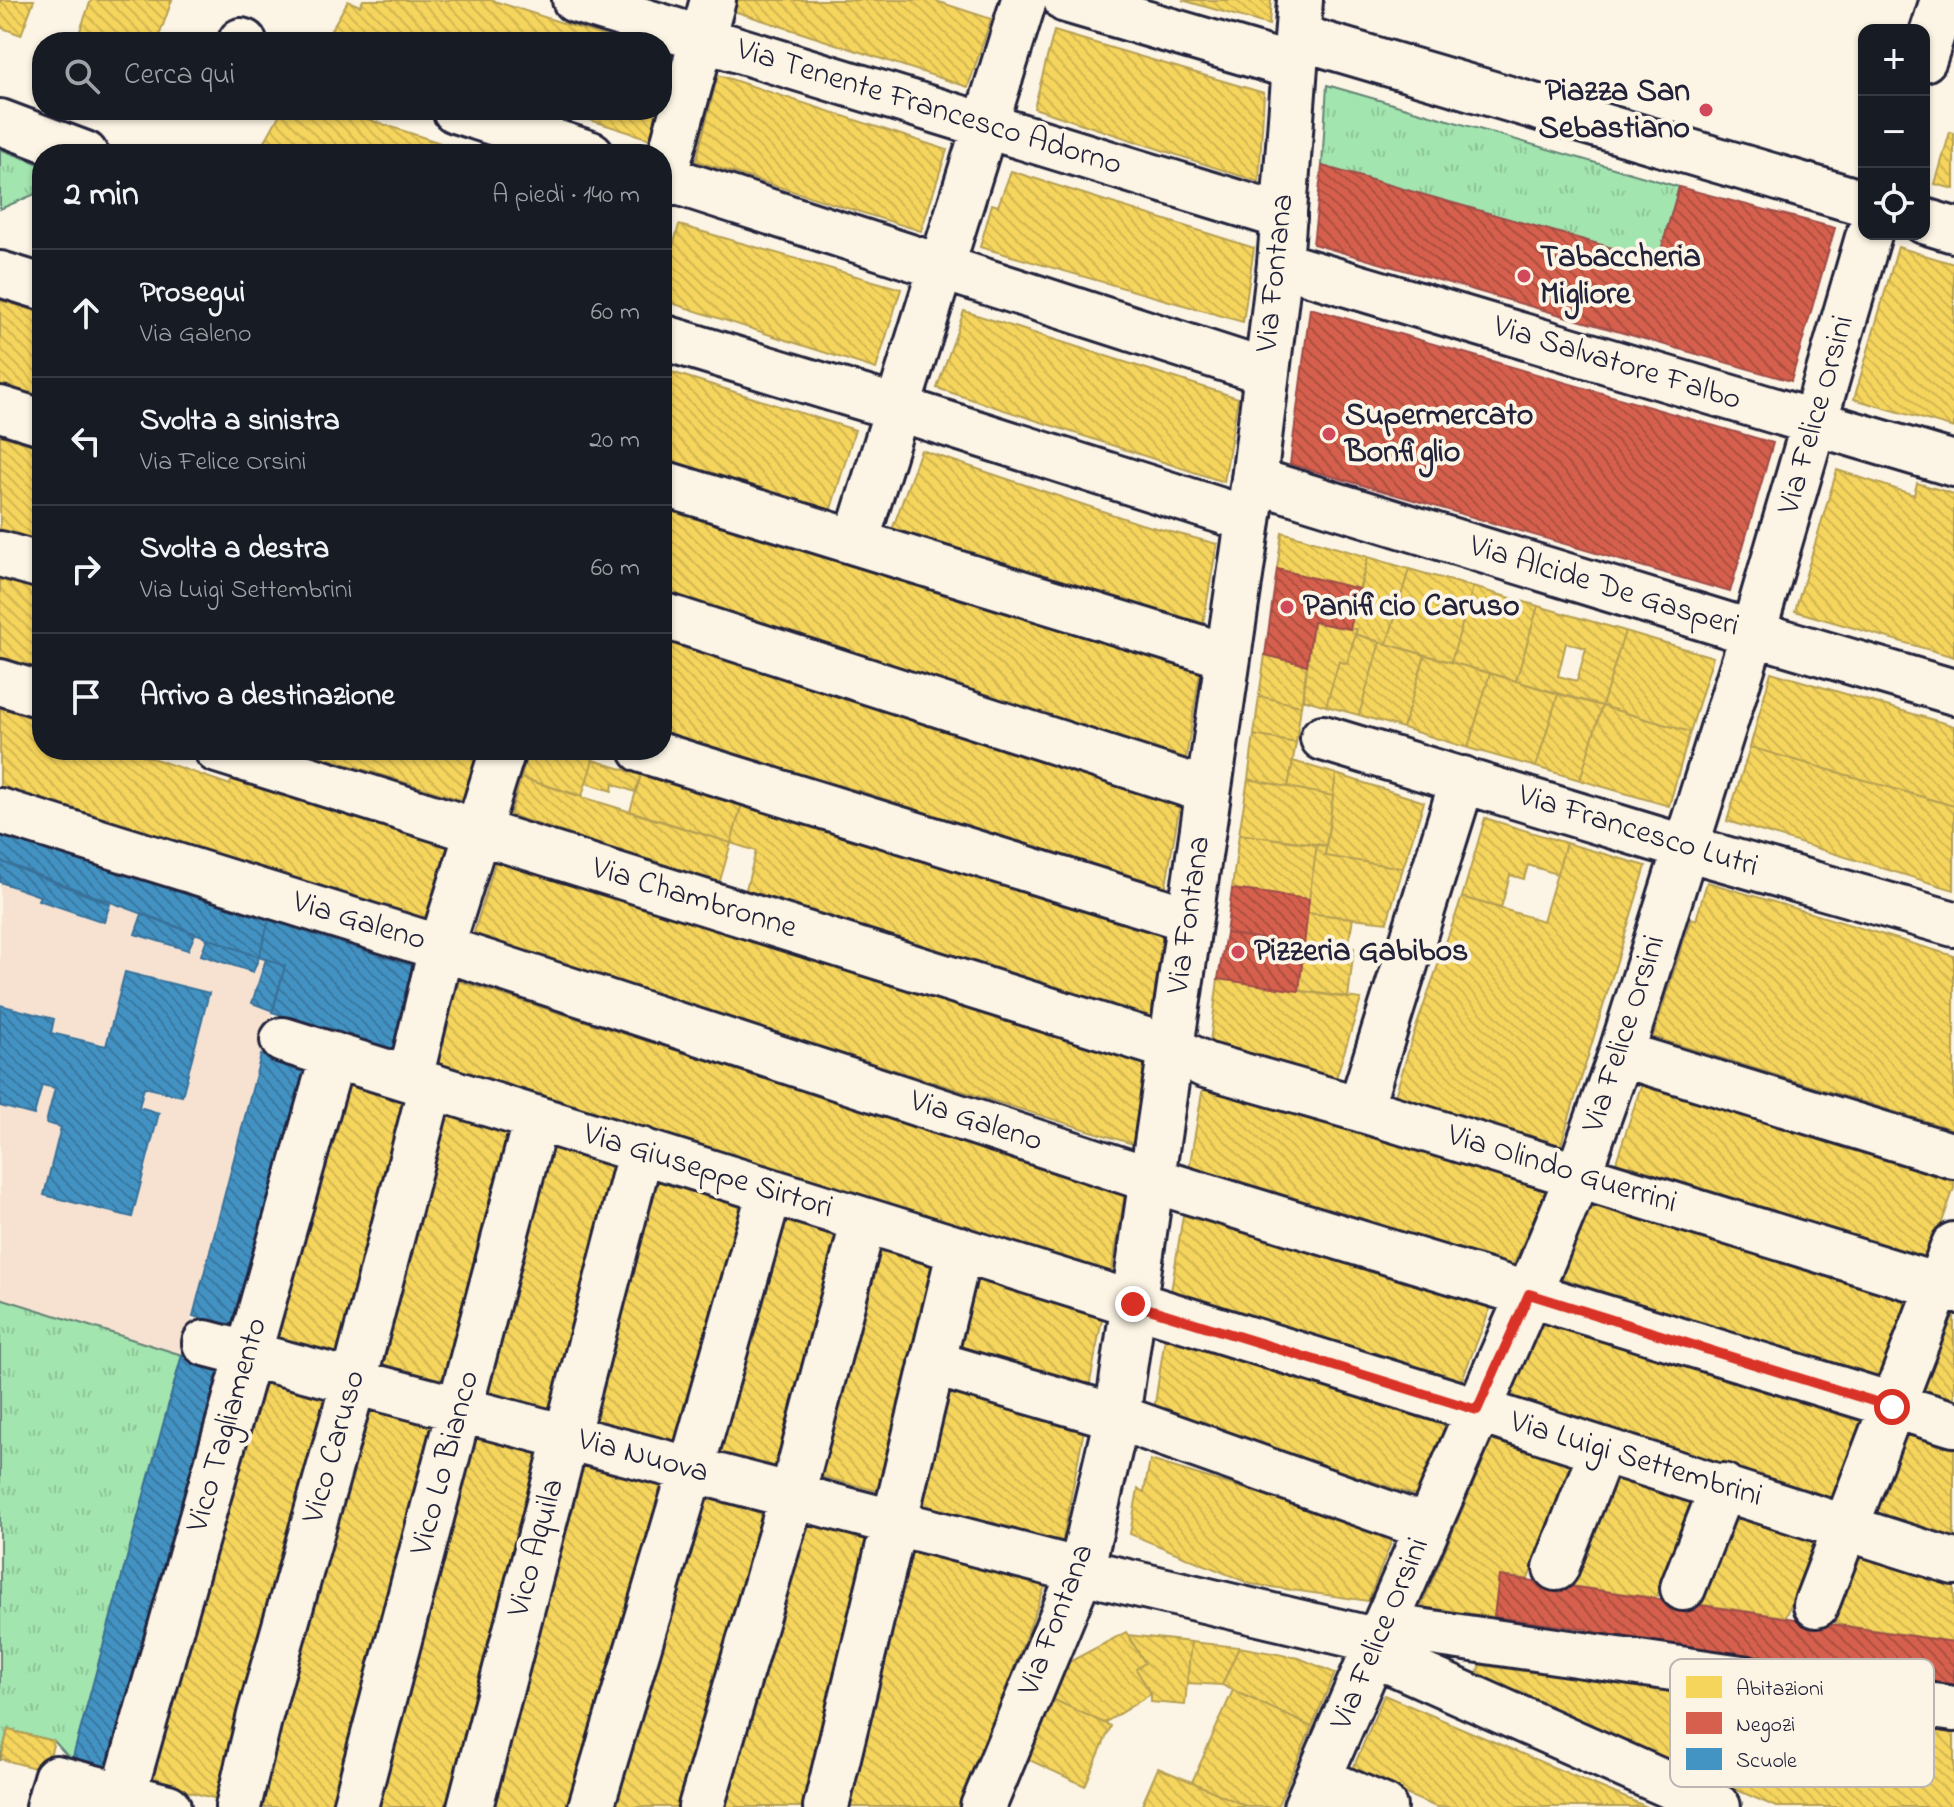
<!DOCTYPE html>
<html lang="it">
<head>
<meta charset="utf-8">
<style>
  body { margin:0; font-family:"Indie Flower",sans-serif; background:#242831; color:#f1f3f6 }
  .controls { position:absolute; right:24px; top:24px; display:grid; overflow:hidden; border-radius:16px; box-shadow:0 2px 6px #0004 }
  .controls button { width:72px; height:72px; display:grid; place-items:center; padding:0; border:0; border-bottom:2px solid #363941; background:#171b24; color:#f1f3f6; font:40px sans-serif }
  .stop { position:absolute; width:24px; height:24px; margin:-18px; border:6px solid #d93025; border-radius:50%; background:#fff }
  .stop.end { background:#d93025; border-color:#fff; box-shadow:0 2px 8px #0008 }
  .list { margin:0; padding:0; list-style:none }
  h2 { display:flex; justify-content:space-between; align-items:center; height:104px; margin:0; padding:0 32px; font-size:34px }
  h2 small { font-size:26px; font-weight:400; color:#9ea1a6 }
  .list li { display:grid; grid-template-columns:52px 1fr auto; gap:24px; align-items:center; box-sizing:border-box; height:128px; padding:0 32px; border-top:2px solid #363941 }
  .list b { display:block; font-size:30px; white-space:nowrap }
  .list p { margin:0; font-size:26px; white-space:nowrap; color:#9ea1a6 }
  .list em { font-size:26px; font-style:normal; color:#9ea1a6 }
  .icon { flex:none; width:44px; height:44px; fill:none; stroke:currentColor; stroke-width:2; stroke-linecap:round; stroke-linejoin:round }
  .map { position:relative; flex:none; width:1954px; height:1807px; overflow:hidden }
  .search { position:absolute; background:#171b24; box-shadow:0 2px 6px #0004; left:32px; top:32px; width:640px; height:88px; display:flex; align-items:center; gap:20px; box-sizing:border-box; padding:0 28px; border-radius:32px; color:#9ea1a6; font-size:30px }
  .panel { position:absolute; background:#171b24; box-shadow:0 2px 6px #0004; left:32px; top:144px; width:640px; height:616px; border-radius:32px }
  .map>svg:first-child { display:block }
  .built { fill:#f7e2d1 }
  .grass { fill:url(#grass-tufts); stroke:#628475; stroke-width:2 }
  .homes { fill:url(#homes-back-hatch); stroke:#b69f52; stroke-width:2; fill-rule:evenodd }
  .shops { fill:url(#shops-back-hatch); stroke:#a04d48; stroke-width:2 }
  .schools { fill:url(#schools-back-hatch); stroke:#39719a; stroke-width:2 }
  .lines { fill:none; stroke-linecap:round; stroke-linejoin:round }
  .minor-casing { stroke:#22223b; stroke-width:50 }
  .tertiary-casing { stroke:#22223b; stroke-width:50 }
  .minor { stroke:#fcf5e5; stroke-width:44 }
  .tertiary { stroke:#fcf5e5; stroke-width:44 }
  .route { stroke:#d93025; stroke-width:10 }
  .poi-dot { fill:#d1495b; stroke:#fcf5e5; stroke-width:3 }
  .labels { text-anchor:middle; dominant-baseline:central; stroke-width:8; stroke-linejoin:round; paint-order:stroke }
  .poi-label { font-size:32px; font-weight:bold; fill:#22223b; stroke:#fcf5e5; text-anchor:start }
  .street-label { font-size:32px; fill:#22223b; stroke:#fcf5e5 }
  .key { fill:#fcf5e5; stroke:#bbb6b2; stroke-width:2 }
  .key-label { font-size:22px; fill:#22223b }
</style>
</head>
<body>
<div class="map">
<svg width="1954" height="1807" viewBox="0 0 1954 1807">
  <defs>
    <pattern id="grass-tufts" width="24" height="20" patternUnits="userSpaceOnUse" patternTransform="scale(2)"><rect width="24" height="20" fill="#a3e5af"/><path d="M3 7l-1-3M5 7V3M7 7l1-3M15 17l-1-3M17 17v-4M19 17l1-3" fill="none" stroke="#8cc497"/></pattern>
    <pattern id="homes-back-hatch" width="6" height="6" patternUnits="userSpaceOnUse" patternTransform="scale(2)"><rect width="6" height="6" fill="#f6d55c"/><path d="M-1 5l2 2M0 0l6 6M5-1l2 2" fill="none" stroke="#d3b751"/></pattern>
    <pattern id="shops-back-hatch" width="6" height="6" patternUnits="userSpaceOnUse" patternTransform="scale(2)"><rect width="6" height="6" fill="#d6604d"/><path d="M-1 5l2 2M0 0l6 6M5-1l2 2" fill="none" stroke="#ad4f41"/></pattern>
    <pattern id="schools-back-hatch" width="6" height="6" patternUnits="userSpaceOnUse" patternTransform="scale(2)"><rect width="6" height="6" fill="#4393c3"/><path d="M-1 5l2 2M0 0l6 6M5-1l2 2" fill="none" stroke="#3878a0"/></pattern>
  </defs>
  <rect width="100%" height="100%" fill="#fcf5e5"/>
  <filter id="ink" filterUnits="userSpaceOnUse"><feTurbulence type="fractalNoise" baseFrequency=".0125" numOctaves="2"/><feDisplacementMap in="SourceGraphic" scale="16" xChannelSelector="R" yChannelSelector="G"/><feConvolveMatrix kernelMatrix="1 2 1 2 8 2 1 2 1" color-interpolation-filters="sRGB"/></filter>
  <g filter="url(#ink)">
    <path class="built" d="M0,861L285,966L182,1355L0,1298Z"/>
    <path class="grass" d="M1327,85L1679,187L1658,261L1322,166Z
      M0,149L42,165V194H35L0,209Z
      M0,1298L182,1355L72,1761L54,1741L8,1730L0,1761Z"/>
    <path class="homes" d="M0,0H34L21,35L0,27Z
      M91,0H172L157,42H76Z
      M363,0H491L622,42H343L327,37L348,1L360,6Z
      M738,0H933L991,19L968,87L734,11Z
      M1182,0H1271L1269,25Z
      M1054,31L1264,93L1259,182L1034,108Z
      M662,55L676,59L662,109Z
      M718,75L947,150L921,231L696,161Z
      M282,110H340L474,154H258Z
      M559,110H662L653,140Z
      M1950,132L1954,133V189L1935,184Z
      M1011,171L1254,248L1243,322L980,247L992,204L998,206Z
      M679,225L901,289L876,369L662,300V284Z
      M1898,247L1954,264V428L1854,399Z
      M0,300L42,313V402L0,390Z
      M964,311L1238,398L1224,482L937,388Z
      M662,369L855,430L830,512L662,458Z
      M0,435L42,448V543L0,530Z
      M921,450L1141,524L1217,544L1202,630L892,530Z
      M1837,470L1914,495L1917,483L1954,494V657L1795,611Z
      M662,506L1200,672L1186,758L662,594Z
      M1282,532L1368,557L1359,589L1277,569Z
      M1368,557L1409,569L1387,644L1355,634L1357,629H1350Z
      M1409,569L1473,587L1451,662L1387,644Z
      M0,574L42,587V670L0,657Z
      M1473,587L1538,606L1516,681L1451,662Z
      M1538,606L1625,631L1602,706L1516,681ZM1566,643L1586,648L1577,681L1558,676Z
      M1313,622L1357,629L1347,664L1339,661L1326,706L1303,699Z
      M1625,631L1713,657L1690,732L1602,706Z
      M1355,634L1380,642L1359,715L1326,706L1339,661L1347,664Z
      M662,641L1180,804L1165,890L866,793L662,733Z
      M1380,642L1425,655L1403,728L1359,715Z
      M1265,655L1307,665L1301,706L1259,696Z
      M1425,655L1490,673L1468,748L1403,728Z
      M1771,672L1954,726V806L1750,747Z
      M1490,673L1558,694L1536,767L1468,748Z
      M1558,694L1602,706L1580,780L1536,767Z
      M1259,696L1301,706L1296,743L1254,735Z
      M1602,706L1690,732L1669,806L1580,780Z
      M0,707L42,721V750H129L230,785L232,777L452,846L427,925L0,790Z
      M1254,735L1296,743L1288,787L1248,779Z
      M1750,747L1954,806V890L1727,821Z
      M301,750H481L465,801Z
      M528,750H576L594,756L582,796L521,778Z
      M593,760L641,775L635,792L613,784L612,791L586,783Z
      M1293,761L1336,774L1333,796L1288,787Z
      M647,771L743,800L731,843L630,811L641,775L645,776Z
      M1336,774L1424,802L1403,868L1325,856Z
      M521,778L731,843L719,884L510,815Z
      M1248,779L1333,796L1326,846L1239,834Z
      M743,800L1163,933L1151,1019L745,893L756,851L731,843Z
      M1485,818L1566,843L1557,874L1528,865L1524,879L1510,875L1501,908L1462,897Z
      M1239,834L1317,844L1309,899L1232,889Z
      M1566,843L1646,866L1559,1151L1483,1128L1485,1122L1395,1096L1413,1036L1462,897L1543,921Z
      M1317,844L1326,846L1325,856L1403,868L1387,922L1307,913Z
      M496,860L1146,1061L1133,1144L472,939Z
      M1707,882L1954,956V1130L1653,1037L1691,918L1696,920Z
      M1307,913L1353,918L1348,946L1354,948L1348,998L1299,991Z
      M1218,979L1361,999L1336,1078L1210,1042Z
      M459,981L1125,1193L1111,1275L434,1067Z
      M341,1078L411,1100L342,1356L270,1336Z
      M1642,1083L1954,1181V1188L1929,1259L1616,1162Z
      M1203,1087L1547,1188L1513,1266L1189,1169Z
      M438,1109L520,1136L452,1386L368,1363Z
      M543,1142L620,1165L556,1413L477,1394Z
      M646,1175L749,1209L683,1446L584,1418Z
      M1590,1200L1911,1299L1880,1379L1557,1277Z
      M1183,1215L1491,1307L1460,1384L1420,1368L1171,1292Z
      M775,1219L845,1237L782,1471L712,1450Z
      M870,1248L940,1268L886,1493L808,1473Z
      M967,1276L1102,1319L1088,1393L947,1356Z
      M1949,1312L1954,1314V1402L1919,1391Z
      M1541,1322L1862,1422L1833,1500L1507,1396Z
      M1165,1337L1447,1424L1417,1496L1154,1410Z
      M259,1376L335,1396L225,1801L140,1779Z
      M942,1381L1086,1419L1062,1543L909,1503Z
      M359,1403L443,1425L343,1807H252Z
      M467,1431L547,1452L454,1807H369Z
      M1904,1434L1954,1449V1538L1874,1513Z
      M1492,1439L1572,1465L1528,1579L1499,1576L1494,1617L1421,1607Z
      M574,1460L669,1483L577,1807H484Z
      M1150,1460L1394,1535L1368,1601L1251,1584L1130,1534L1138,1489L1144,1492Z
      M1613,1475L1694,1502L1656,1598L1570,1586Z
      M696,1489L778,1513L693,1807H603Z
      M1730,1513L1818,1540L1786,1617L1698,1604Z
      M797,1517L875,1538L809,1807H717Z
      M901,1542L1047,1581L961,1807H839Z
      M1856,1552L1954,1582V1642L1835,1624Z
      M1126,1632L1145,1663L1136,1669L1151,1694L1104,1723L1046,1696L1069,1662Z
      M1128,1635L1191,1642L1185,1705L1151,1702V1694L1136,1669L1145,1663Z
      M1191,1642L1239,1647L1222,1685L1187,1683Z
      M1239,1647L1299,1658L1335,1673L1312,1727L1222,1685Z
      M1480,1665L1770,1704L1954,1733V1807H1776L1476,1677Z
      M1233,1690L1312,1727L1277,1807H1248L1192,1782Z
      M1384,1695L1647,1807H1436L1352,1771Z
      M1046,1696L1111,1726L1085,1786L1021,1756Z
      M8,1730L54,1741L46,1771L1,1759Z
      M1158,1768L1192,1782L1248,1807H1141Z"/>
    <path class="shops" d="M1322,166L1658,261L1679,187L1835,228L1791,381L1313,244Z
      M1310,308L1773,443L1730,592L1290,464Z
      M1277,569L1359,589L1350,629L1313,622L1307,665L1265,655Z
      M1232,889L1309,899L1304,946L1226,933Z
      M1226,933L1304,946L1299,991L1218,979Z
      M1499,1576L1954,1642V1686L1586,1634L1587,1629L1494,1617Z"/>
    <path class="schools" d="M0,835L269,920L259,957L0,861Z
      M0,861L110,904L104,922L38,900L40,896L0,882Z
      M142,914L195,934L188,950L135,934Z
      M269,920L416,967L404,1005L412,1007L398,1051L272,1012L285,966L259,957Z
      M207,938L259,957L253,972L201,955Z
      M266,959L285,966L273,1011L252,1003Z
      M125,972L209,993L182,1096L144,1087L139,1107L159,1113L132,1217L44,1195L61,1127L46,1123L55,1088L42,1085L34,1115L0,1106V1005L54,1019L51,1033L106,1046Z
      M261,1055L315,1070L242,1329L193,1316Z
      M182,1355L230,1367L118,1773L72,1761Z"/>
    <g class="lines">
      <defs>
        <path id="minor" d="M575,0L1284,217
          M1066,0L1294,67
          M1298,37L1864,203
          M241,41L244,42
          M1924,59L1943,0
          M455,110L591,154
          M0,122L85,154
          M662,177L1266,372
          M662,185L713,0
          M1924,221L1954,230
          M1280,264L1954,464
          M0,274L42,287
          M662,337L897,408L1247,519
          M0,409L42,422
          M1254,480L1753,633L1954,692
          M662,483L1227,656
          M856,542L1024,0
          M0,554L42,566
          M662,615L1208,791
          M0,682L42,695
          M1323,738L1686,848L1954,924
          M217,750L1171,1048L1205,1065L1360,1109L1954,1291
          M642,750L1189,919
          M0,811L441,948L1152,1180L1954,1424
          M283,1040L1477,1410L1954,1562
          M1621,1054L1954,1156
          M410,1079L441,948L503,750
          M1360,1109L1463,779
          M205,1343L1081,1571L1378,1641
          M932,1363L1117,1417L1426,1527
          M1556,1568L1602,1450
          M1683,1588L1723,1486
          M1816,1605L1954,1245
          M1384,1626L1954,1709
          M1372,1653L1718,1807
          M1318,1779L1384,1807
          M48,1807L56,1778L168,1807
          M120,1807L333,1055
          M238,1807L260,1715L354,1381L431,1086
          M355,1807L536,1118
          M470,1807L641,1150
          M591,1807L691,1470L770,1191
          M701,1807L792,1496L864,1220
          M826,1807L960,1249
          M1306,1807L1529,1294L1578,1175L1621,1054L1753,633L1869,234"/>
        <path id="tertiary" d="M983,1807L1081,1571L1117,1417L1254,480L1280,264L1300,0"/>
      </defs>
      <use href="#minor" class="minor-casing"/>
      <use href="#tertiary" class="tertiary-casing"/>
      <use href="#minor" class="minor"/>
      <use href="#tertiary" class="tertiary"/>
    </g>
  </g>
  <g class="lines" filter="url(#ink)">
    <path class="route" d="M1133,1304L1477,1410L1529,1294L1892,1407"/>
  </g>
  <g class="poi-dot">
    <circle cx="1706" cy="110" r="8"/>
    <circle cx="1524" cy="276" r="8"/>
    <circle cx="1329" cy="434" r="8"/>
    <circle cx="1287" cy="607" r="8"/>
    <circle cx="1238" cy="952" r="8"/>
  </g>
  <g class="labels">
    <g class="poi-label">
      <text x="1690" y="92" text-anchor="end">Piazza San<tspan x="1690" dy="37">Sebastiano</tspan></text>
      <text x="1540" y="258">Tabaccheria<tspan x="1540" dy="37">Migliore</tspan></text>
      <text x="1345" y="416">Supermercato<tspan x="1345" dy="37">Bonfiglio</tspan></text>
      <text x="1303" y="607">Panificio Caruso</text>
      <text x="1254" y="952">Pizzeria Gabibos</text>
    </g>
    <g class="street-label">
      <text transform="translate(929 108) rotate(17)">Via Tenente Francesco Adorno</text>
      <text transform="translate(1276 273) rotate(-84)">Via Fontana</text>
      <text transform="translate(1617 364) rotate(17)">Via Salvatore Falbo</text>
      <text transform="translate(1817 415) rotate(-74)">Via Felice Orsini</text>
      <text transform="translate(1604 587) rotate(17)">Via Alcide De Gasperi</text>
      <text transform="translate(1638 832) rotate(17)">Via Francesco Lutri</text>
      <text transform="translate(694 899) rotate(17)">Via Chambronne</text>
      <text transform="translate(1190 915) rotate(-82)">Via Fontana</text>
      <text transform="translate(359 922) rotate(17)">Via Galeno</text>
      <text transform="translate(1625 1034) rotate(-72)">Via Felice Orsini</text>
      <text transform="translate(976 1122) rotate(18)">Via Galeno</text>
      <text transform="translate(1562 1170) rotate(17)">Via Olindo Guerrini</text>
      <text transform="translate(708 1172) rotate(17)">Via Giuseppe Sirtori</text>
      <text transform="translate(228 1425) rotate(-74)">Vico Tagliamento</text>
      <text transform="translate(335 1447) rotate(-74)">Vico Caruso</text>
      <text transform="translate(643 1457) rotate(15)">Via Nuova</text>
      <text transform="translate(1636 1460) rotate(17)">Via Luigi Settembrini</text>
      <text transform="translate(446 1463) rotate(-75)">Vico Lo Bianco</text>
      <text transform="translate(537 1548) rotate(-75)">Vico Aquila</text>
      <text transform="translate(1057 1620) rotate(-69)">Via Fontana</text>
      <text transform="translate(1381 1634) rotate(-67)">Via Felice Orsini</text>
    </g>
  </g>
  <rect x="1670" y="1659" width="264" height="128" rx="12" class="key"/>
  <rect x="1686" y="1676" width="36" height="22" fill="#f6d55c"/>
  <rect x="1686" y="1712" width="36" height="22" fill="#d6604d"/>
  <rect x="1686" y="1748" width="36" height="22" fill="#4393c3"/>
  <g class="key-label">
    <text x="1736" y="1695">Abitazioni</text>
    <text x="1736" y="1731">Negozi</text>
    <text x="1736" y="1767">Scuole</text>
  </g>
</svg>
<div class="controls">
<button>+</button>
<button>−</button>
<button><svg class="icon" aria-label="locate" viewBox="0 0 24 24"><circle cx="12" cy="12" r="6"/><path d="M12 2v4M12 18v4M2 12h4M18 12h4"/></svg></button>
</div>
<div class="stop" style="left:1892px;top:1407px"></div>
<div class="stop end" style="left:1133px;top:1304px"></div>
<div class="search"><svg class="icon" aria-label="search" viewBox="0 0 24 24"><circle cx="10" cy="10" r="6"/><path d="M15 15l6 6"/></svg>Cerca qui</div>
<section class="panel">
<h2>2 min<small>A piedi · 140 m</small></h2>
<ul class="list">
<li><svg class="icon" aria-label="ahead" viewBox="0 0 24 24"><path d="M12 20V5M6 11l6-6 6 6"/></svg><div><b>Prosegui</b><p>Via Galeno</p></div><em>60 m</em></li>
<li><svg class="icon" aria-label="left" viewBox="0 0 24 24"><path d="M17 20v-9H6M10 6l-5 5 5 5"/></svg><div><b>Svolta a sinistra</b><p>Via Felice Orsini</p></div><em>20 m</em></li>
<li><svg class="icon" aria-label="right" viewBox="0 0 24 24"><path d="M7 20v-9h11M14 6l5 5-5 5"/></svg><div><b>Svolta a destra</b><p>Via Luigi Settembrini</p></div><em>60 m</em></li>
<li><svg class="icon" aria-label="arrive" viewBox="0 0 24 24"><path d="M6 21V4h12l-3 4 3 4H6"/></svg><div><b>Arrivo a destinazione</b></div></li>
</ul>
</section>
</div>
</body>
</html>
